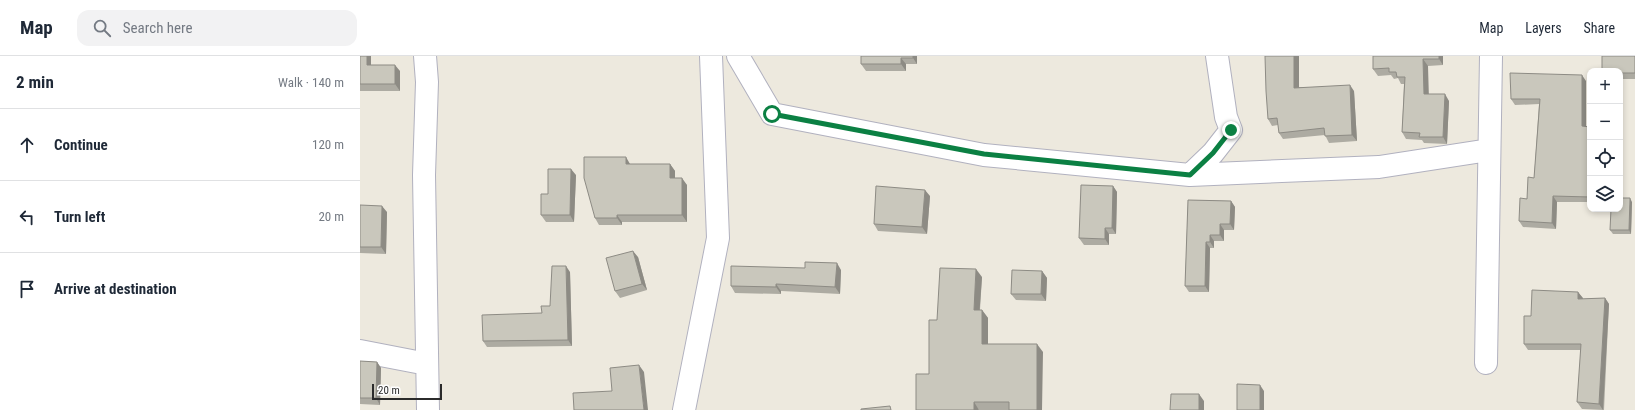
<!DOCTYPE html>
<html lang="en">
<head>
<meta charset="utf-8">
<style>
  body { margin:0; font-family:"Roboto Condensed",sans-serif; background:#f2f2f3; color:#1f2937 }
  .controls { position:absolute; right:12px; top:12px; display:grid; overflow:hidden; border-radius:8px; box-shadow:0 2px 6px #0003 }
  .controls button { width:36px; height:36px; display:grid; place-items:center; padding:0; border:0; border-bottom:1px solid #e0e1e3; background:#fff; color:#1f2937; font:20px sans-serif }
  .scale { position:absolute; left:12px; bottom:10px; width:70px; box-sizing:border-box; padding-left:4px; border:2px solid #2b2b2b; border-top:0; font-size:11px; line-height:14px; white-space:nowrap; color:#2b2b2b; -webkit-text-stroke:3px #fff; paint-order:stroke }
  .stop { position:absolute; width:12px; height:12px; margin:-9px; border:3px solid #0b8043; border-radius:50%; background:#fff }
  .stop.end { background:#0b8043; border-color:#fff; box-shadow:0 1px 4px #0008 }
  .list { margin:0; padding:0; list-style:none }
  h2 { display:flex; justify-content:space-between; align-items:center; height:52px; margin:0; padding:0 16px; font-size:17px }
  h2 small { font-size:13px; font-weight:400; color:#747a83 }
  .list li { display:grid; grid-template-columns:26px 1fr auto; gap:12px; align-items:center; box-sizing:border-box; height:72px; padding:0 16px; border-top:1px solid #e0e1e3 }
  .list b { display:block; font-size:15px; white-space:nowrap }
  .list em { font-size:13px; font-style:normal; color:#747a83 }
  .icon { flex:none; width:22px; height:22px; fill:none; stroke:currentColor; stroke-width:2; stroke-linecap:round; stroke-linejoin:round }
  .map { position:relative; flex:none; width:1275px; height:354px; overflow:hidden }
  header { display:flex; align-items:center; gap:24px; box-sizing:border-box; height:56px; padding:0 20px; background:#fff; border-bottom:1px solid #e0e1e3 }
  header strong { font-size:19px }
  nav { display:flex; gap:22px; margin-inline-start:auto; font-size:14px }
  .search { width:280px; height:36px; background:#f2f2f3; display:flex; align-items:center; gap:10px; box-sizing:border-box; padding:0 14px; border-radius:12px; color:#747a83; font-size:15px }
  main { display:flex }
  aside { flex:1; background:#fff }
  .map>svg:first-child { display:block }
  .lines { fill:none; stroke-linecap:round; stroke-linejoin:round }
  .street-casing { stroke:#b1b1bf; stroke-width:24 }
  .street { stroke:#fff; stroke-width:22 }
  .wall { fill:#adaba2 }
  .shaded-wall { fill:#8d8b84 }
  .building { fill:#c9c7bc; stroke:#8d8b84 }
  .route { stroke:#0b8043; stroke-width:5 }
</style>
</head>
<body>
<header>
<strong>Map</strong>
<div class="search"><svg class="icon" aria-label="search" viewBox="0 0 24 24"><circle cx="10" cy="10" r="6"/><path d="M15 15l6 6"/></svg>Search here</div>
<nav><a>Map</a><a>Layers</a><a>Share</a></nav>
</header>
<main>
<aside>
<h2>2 min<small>Walk · 140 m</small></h2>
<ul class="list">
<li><svg class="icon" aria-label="ahead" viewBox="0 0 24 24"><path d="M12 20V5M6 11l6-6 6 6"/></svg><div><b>Continue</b></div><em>120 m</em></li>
<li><svg class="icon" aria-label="left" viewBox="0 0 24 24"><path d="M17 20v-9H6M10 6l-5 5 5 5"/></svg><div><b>Turn left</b></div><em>20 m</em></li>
<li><svg class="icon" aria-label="arrive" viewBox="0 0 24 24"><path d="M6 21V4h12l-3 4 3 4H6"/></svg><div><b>Arrive at destination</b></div></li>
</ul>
</aside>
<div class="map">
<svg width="1275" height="354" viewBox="0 0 1275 354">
  <rect width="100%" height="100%" fill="#ede9de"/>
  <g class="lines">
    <defs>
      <path id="street" d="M65,0L67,26L64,119L68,354
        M378,0L412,58L624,99L830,119L1019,111L1129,94
        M830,119L853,97L871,74L866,61L857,0
        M0,295L67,308
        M1126,307L1131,0
        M324,354L358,182L351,0"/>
    </defs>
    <use href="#street" class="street-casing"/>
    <use href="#street" class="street"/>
  </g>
  <path class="wall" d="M0,0H11V9L40,15V35H0Z
    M495,0H557V8H546V15H506L501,8V0Z
    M939,0V31L994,35L997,85L969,87L965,79L923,83L919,77L918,69L912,70L908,63Z
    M1013,0H1083V9L1068,10V38L1089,45L1087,88L1064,87L1062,84L1046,83L1042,76L1044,28H1041L1038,22L1034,23L1031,19L1018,20L1013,13Z
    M1275,0V23H1260V15Z
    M1226,25V70L1230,71V146H1197L1196,173L1163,171L1159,165L1174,122L1179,48L1155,49L1151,43Z
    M270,108H310L315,115V122L327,129V166H262V169H239L235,162Z
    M216,119L214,166H186L181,159L188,138Z
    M753,130L757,136L756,178H749V189H724L719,182Z
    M570,140L567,178L518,175L514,168Z
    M828,144L871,145L875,151L874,174H864V185H854V192H850L849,236H829L825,230Z
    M1272,146L1271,178H1253L1250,174Z
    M0,149L27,156L26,198L0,197Z
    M278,201L287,234L260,242L255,235Z
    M481,214L480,238L421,235V238L375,237L371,230Z
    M682,215L687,222L686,245L656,244L651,238Z
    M210,216L212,290L127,291L123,285L182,257L190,250Z
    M622,221L620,254H622L628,262V288L683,296L649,354H619L569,318L577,264Z
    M1218,236L1223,243L1245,242L1249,248L1244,354L1222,353L1217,346L1221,294H1168L1164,288L1171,260Z
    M0,305L17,306L21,312L20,349L0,348Z"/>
  <path class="shaded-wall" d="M7,0H11V15L7,9Z
    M553,0H557V8L553,2Z
    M934,0H939V38L934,32Z
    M1079,0H1083V9L1079,3Z
    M541,2L546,8V15L541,8Z
    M1063,3L1068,10L1069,44L1064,38Z
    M35,9L40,15V35L35,28Z
    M1222,19L1226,25V76L1222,70Z
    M990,29L994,35L997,85L992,79Z
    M1085,38L1089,45L1087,88L1083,81Z
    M1260,76L1261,78L1260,96Z
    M266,101L270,108V115L266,108Z
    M310,108L315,115V129L310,122Z
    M211,113L216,119L214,166L210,159Z
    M322,122L327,129V166L322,159Z
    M753,130L757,136L756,178L752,172Z
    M565,134L570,140L567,178L562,171Z
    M1193,140L1197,146L1196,173L1192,167Z
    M1270,142L1272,146L1271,178L1269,174Z
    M871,145L875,151L874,174L870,168Z
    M22,150L27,156L26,198L21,191Z
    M257,159L262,166V169L257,162Z
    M860,168L864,174V185L860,179Z
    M745,172L749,178V189L745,183Z
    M850,179L854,185V192L850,186Z
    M846,186L850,192L849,236L845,230Z
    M273,195L278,201L287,234L282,228Z
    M477,207L481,214L480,238L475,231Z
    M206,210L210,216L212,290L208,284Z
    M616,213L622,221L619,262L614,254Z
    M682,215L687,222L686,245L681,238Z
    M416,228L421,235V238L416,231Z
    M1218,236L1223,242L1222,250L1218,243Z
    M1245,242L1249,248L1243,354L1239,348Z
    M622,254L628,262V296L622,288Z
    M677,288L683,296L682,354H677Z
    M17,306L21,312L20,349L16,342Z
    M279,309L284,316L288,354H284Z
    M900,329L904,335V354H900Z
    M839,338L844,345V354H839Z
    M614,346L619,354H614Z"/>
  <path class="building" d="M0,0H7V9H35V28H0Z
    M501,0H553V2H541V8H501Z
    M905,0H934V32L990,29L992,79L965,80L964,72L919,77L917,62L908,63L906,35Z
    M1013,0H1079V3H1063L1064,38H1085L1083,81H1059L1060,77L1042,76L1045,21H1037L1036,16H1029V12L1013,13Z
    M1242,0H1275V17H1260V15H1242Z
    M1150,17L1222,19V70L1230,71V141L1193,140L1192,167L1159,165L1160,142L1167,143L1168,121L1174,122L1180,43H1151Z
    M224,101H266V108H310V122H322V159H257V162H235L224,122Z
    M188,113H211L210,159H181V138H188Z
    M721,129L753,130L752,172H745V183L719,182Z
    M516,130L565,134L562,171L514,168Z
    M1260,142H1270L1269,174H1250L1251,153H1260Z
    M828,144L871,145L870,168H860V179H850V186H846L845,230H825Z
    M0,149L22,150L21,191H0Z
    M273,195L282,228L255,235L246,202Z
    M445,206L477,207L475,231L416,228V231L371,230V210L445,212Z
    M192,210H206L208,284L123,285L122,259L182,257L181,250H190Z
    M580,212L616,213L614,254H622V288H677V354H649V346H614V354H556V318H569V264H577Z
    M652,214L682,215L681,238H651Z
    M1172,234L1218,236V243L1245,242L1239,348L1217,346L1221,288H1164V260H1171Z
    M0,305L17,306L16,342H0Z
    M279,309L284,354H214L213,337L252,335L250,312Z
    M877,328L900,329V354H877Z
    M811,338H839V354H810Z
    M530,350L531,354H501V353Z"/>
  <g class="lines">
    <path class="route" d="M412,58L624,98L830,119L853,97L871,74"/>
  </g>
</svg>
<div class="controls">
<button>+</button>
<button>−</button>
<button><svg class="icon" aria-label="locate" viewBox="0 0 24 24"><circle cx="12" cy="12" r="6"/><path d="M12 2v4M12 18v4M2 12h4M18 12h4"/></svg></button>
<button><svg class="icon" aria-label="layers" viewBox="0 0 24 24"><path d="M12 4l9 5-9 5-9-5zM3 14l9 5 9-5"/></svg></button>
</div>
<div class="scale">20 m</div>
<div class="stop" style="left:412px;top:58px"></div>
<div class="stop end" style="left:871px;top:74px"></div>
</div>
</main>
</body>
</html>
